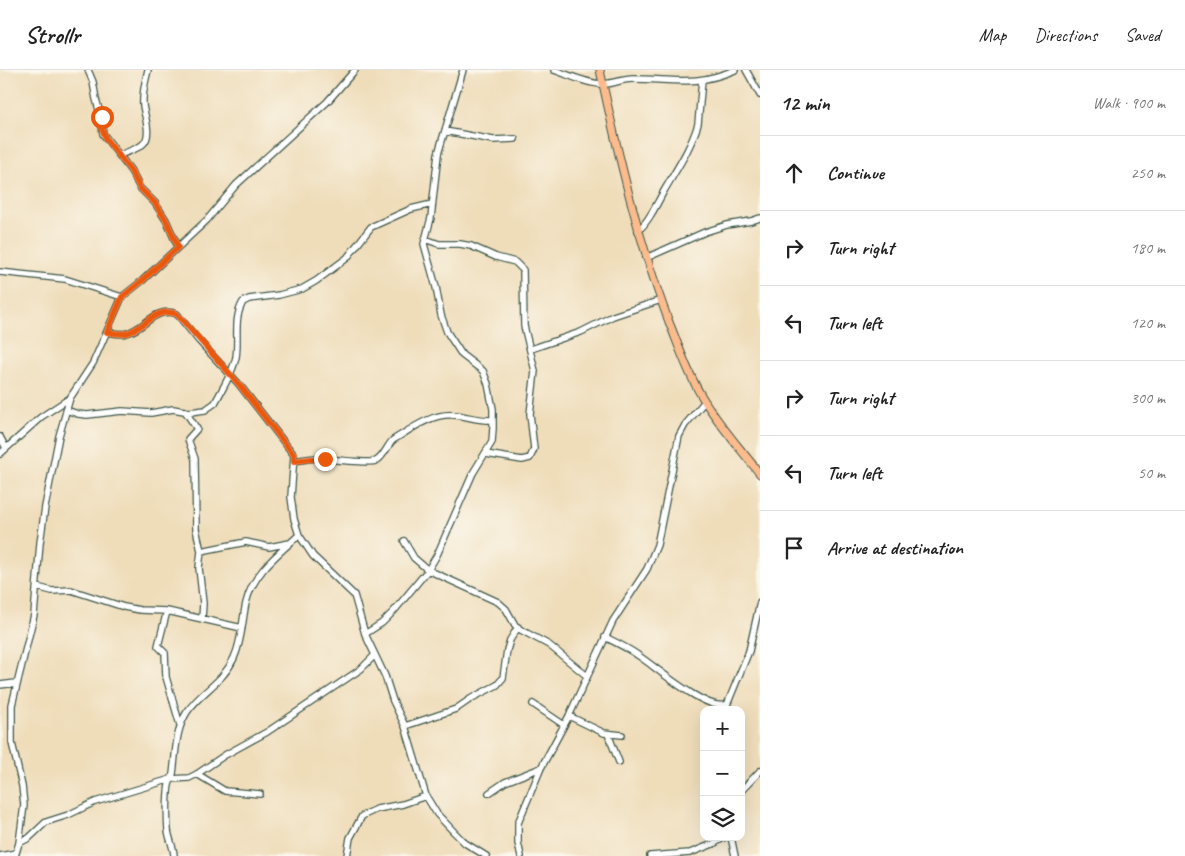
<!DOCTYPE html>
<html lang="en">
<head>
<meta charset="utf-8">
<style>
  body { margin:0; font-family:Caveat,sans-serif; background:#f2f2f2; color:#222 }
  .controls { position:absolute; right:15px; bottom:15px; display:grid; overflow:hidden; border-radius:10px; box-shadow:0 5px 20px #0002 }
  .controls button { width:45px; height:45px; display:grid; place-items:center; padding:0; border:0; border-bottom:1px solid #e0e0e0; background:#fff; color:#222; font:25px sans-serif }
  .stop { position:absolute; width:15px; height:15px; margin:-11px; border:4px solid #ea580c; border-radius:50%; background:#fff }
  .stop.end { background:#ea580c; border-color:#fff; box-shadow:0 1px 5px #0008 }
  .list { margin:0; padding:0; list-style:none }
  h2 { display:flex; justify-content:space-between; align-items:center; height:65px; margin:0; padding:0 20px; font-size:21px }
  h2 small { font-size:16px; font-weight:400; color:#767676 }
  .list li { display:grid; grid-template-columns:32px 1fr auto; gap:15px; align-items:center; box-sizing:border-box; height:75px; padding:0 20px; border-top:1px solid #e0e0e0 }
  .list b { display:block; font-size:19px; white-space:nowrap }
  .list em { font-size:16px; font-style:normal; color:#767676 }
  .icon { flex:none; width:28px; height:28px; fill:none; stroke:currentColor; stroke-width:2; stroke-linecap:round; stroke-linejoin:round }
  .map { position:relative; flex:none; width:760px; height:786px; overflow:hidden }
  header { display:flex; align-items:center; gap:30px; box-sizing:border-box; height:70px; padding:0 25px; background:#fff; border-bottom:1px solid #e0e0e0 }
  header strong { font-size:24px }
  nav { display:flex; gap:28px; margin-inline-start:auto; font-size:18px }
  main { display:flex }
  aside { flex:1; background:#fff }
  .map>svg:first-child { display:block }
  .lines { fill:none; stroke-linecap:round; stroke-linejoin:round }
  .minor-casing { stroke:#3e5548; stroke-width:8 }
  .major-casing { stroke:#3e5548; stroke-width:9 }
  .minor { stroke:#fff; stroke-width:5.5 }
  .major { stroke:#fbbb8d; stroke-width:7 }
  .route { stroke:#ea580c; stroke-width:6 }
</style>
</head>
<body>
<header>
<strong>Strollr</strong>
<nav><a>Map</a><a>Directions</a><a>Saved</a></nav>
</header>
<main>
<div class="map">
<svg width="760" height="786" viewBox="0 0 760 786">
  <rect width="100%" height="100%" fill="#fbf7ec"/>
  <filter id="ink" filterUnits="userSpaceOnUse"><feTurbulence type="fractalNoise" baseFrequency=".02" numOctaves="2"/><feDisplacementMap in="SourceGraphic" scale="10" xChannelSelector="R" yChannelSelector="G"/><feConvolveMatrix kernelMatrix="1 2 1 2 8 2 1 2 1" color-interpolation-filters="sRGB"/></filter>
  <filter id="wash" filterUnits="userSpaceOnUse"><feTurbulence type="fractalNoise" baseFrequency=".0096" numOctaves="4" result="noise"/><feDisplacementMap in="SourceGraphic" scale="20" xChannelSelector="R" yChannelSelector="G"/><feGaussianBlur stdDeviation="1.12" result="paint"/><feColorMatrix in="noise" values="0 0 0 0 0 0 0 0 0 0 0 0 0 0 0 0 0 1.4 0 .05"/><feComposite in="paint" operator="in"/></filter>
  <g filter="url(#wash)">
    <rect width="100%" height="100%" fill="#efddba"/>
  </g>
  <g filter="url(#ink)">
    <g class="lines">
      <defs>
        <path id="minor" d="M88,0L93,12L96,29L101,47L103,64L131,101L140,118L155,133L166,150L178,177
          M554,0C569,5 587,14 602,14C613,14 622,9 633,9C674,9 694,17 735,0
          M746,0L760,25
          M445,61L493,70L515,69
          M120,85C126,82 139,79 144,73C152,64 144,45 143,35C142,23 145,12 148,0
          M638,161C650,150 656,135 664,121C676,100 691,78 698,54L702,10
          M425,169L439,174H460L471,176L496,187L515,192L523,200L524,256L535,301L530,344L534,379L530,388L522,390L486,384
          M646,188L705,162L727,155L751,151L760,148
          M0,202L65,209L122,227
          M107,262C114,263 120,265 127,263C146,258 155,236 177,244L199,271L238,313L294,385L291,427L294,449L299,465L313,486L354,525L365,564L385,606L393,631L405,656L426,726L437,744L454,762L465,773L486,786
          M531,279L581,262L613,246L661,230
          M66,340L78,344L87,345L122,341L151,343L173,339L190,342L205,340L215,333C222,319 233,303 236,287C239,268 233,249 243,232L249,229L279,225L302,219L316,211L347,188L371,157L411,139L432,134
          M185,341L197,359L188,369L195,389L196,459L201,481L199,498L203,533L202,549
          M0,367L6,378
          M0,384L41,347L70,328
          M294,391C302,390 310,388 318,388C328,389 370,394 376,391C383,388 387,376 393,370C411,359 432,343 454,345C468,346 479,351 493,350
          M404,471L414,488L428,500L498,532L506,539L515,555L521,560L549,575L587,606
          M201,481L246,472L269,477L290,473
          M37,517L52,521L71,520L124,537L140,540L167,541L242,558
          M167,541L158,576L165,583L166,607L180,655
          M365,564L382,553L394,541L428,500L437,485L473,403L492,372L493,358V339L488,314L483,301L462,285L447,262L441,245L436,217L424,174L431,148L438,84L463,0
          M605,567C617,573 628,578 639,586C657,598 705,640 725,635
          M0,615L16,613
          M533,634L564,655
          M725,640L749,581L760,532
          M569,646L604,663L622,665
          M405,656L456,639L472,628L497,615L503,608L507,580L510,570L518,557
          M608,664L619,692
          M197,704L225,721L260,724
          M741,721L760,701
          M489,723L505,712L541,698
          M731,767L735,786
          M19,773L29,768L46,752L68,745L95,732L171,709L189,708L197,704L225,685L267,662L361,599L374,586
          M0,786L16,783
          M15,786L19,773L24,735L22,716L12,673V635L34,545L40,473L45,437L59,366L70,328L93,293L122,227L142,211L207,150L236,115L327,32L355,0
          M174,786C174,778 169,769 168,760C167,749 167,725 169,715C170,711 172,708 173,704C176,683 175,661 187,642C202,620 222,614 234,588C242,571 242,551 246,533C253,503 277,485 299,465
          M347,786L350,768L362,746L377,739L403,734L426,726
          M521,786L518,773V753L541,698L569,646L613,551L647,499L657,475L679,366L685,355L705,331
          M650,786L690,783L713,774L725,767"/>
        <path id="major" d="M600,0C618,85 638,170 669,252C679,276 687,302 701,325C717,353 740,378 760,404"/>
      </defs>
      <use href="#minor" class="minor-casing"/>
      <use href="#major" class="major-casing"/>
      <use href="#minor" class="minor"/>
      <use href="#major" class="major"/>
    </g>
  </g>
  <g class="lines" filter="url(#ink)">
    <path class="route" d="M102,47V59L106,69L131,101L140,118L155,133L166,150L178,177L142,211L122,227L107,262C114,263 120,265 127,263C145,258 155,236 177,244L238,313L294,385V391L311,389H325"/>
  </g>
</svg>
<div class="controls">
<button>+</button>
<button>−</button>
<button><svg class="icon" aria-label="layers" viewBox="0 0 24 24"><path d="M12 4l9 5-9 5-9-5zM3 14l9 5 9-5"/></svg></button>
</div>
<div class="stop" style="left:102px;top:47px"></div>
<div class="stop end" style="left:325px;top:389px"></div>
</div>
<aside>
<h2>12 min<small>Walk · 900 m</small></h2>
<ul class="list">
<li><svg class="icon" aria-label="ahead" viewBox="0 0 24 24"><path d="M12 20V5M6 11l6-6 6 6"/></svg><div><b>Continue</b></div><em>250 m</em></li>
<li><svg class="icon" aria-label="right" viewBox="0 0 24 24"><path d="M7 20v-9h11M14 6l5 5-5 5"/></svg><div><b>Turn right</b></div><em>180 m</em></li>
<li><svg class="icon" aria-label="left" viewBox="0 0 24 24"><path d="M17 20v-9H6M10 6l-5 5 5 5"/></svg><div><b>Turn left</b></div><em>120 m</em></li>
<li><svg class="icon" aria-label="right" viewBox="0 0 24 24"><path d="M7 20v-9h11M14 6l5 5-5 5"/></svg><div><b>Turn right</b></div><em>300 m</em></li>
<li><svg class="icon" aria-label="left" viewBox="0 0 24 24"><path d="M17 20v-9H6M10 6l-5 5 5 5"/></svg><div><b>Turn left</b></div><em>50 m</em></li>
<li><svg class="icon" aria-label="arrive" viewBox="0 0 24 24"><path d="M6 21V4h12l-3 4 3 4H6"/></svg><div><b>Arrive at destination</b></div></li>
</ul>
</aside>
</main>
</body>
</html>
